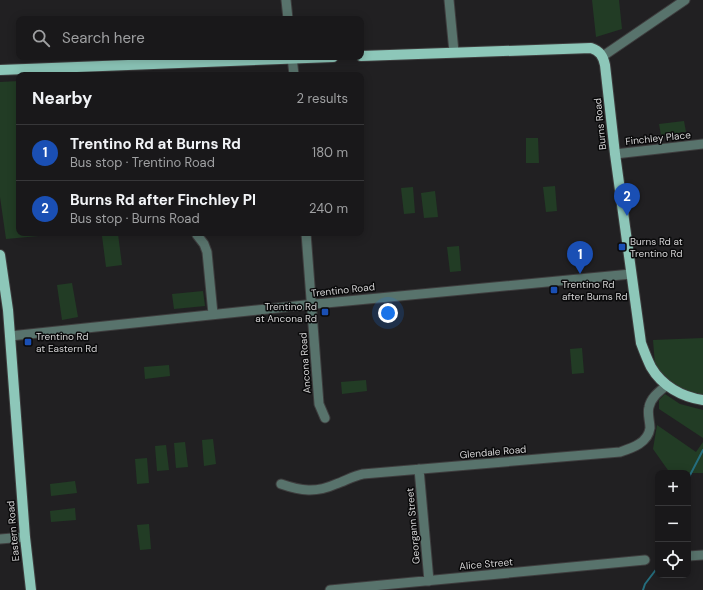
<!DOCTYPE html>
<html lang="en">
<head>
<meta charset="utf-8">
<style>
  body { margin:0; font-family:"DM Sans",sans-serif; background:#222123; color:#f1f3f6 }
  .controls { position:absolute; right:12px; bottom:12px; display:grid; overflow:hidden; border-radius:8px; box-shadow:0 2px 10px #0003 }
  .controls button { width:36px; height:36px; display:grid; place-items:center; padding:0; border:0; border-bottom:1px solid #373739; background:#19181a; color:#f1f3f6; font:20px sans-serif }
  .you { position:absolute; left:388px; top:313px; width:14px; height:14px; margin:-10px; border:3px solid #fff; border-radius:50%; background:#1a73e8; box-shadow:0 0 0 6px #1a73e833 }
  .badge { display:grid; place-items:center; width:26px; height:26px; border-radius:50%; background:#fa9f4f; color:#fff; font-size:13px; font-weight:700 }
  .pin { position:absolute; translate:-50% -33px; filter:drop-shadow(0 1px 2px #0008) }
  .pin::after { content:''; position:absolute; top:21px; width:14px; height:12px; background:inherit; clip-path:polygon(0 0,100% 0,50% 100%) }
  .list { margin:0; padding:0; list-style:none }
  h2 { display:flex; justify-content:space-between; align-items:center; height:52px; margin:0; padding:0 16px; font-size:17px }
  h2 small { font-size:13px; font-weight:400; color:#9fa0a2 }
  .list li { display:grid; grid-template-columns:26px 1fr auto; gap:12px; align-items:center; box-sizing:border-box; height:56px; padding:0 16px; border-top:1px solid #373739 }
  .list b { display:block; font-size:15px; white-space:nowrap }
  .list p { margin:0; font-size:13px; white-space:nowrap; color:#9fa0a2 }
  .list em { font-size:13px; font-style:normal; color:#9fa0a2 }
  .icon { flex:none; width:22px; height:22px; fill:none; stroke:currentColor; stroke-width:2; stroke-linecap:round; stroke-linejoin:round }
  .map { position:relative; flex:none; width:703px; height:590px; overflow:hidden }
  .search { position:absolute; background:#19181a; box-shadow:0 2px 10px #0003; left:16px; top:16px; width:348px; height:44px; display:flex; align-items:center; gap:10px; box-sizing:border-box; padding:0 14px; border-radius:8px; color:#9fa0a2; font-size:15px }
  .panel { position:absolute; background:#19181a; box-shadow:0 2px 10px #0003; left:16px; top:72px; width:348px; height:164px; border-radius:8px }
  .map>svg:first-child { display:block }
  .green { fill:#223c25 }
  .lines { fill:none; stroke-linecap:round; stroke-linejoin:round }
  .stream { stroke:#256d7d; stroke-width:2 }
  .minor-casing { stroke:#3e3d3e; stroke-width:11 }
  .major-casing { stroke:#3e3d3e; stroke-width:12 }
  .minor { stroke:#58736c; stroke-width:9 }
  .major { stroke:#8dc7b9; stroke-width:10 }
  .transit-dot { fill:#1a4fb4; stroke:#0a0a0b; stroke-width:1.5 }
  .labels { text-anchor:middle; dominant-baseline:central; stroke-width:3; stroke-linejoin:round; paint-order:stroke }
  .street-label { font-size:10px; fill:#d4d3d4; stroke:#0a0a0b }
  .poi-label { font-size:10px; fill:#d4d3d4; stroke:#0a0a0b; text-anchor:start }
</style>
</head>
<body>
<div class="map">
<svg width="703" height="590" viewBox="0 0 703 590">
  <rect width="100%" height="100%" fill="#212022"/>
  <path class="green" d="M592,0H619L622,29L596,37Z
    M19,81V233H71L6,239L0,197V82Z
    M684,121L686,132L661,135L659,124Z
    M526,138H538L539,163H526Z
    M555,186L557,211L546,212L543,187Z
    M413,187L415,213L404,214L401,188Z
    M435,191L438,217L424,218L421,193Z
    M118,234L122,265L106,267L102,236Z
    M459,246L461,271L450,272L447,247Z
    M72,283L78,317L62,320L57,285Z
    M203,291L205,306L174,309L172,294Z
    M703,338V396H697L664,381L655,365L653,340Z
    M582,348L584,373L572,374L570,349Z
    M169,365L170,376L145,379L144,367Z
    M366,380L367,391L342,394L341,382Z
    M665,394L680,404L703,410V438L659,409V400Z
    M657,425L696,452L703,442V473H670L653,449Z
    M213,439L216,464L204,466L202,440Z
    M185,442L188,467L176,468L174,443Z
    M166,445L169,470L157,471L155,446Z
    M147,458L149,483L137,484L135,459Z
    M75,481L77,493L51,496L50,484Z
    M75,508L76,520L51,522L50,511Z
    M149,524L151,549L140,550L137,525Z"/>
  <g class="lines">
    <path class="stream" d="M688,479L703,450
      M643,590L645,584L658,567"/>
    <defs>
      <path id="minor" d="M286,0L288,19
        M449,0L454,52
        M603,56L685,0
        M292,57L294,75
        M615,154L703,144
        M306,233L319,404L325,418
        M197,235L204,244L207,252L213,314
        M10,336L305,305L631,274
        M419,469L429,581
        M281,484C301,491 316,493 336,484C345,481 353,476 363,474L620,452C632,448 648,443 650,428C650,421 647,414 649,407C651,397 660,391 667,385
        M0,539L25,537
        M688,556L703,555
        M330,590L645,560"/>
      <path id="major" d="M361,56L591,48C600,51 603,56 605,65L615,154L641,343C644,351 647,359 651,367C662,386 682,397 703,400
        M0,70L333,57
        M0,255L8,310L10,336L25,537L31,590"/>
    </defs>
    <use href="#minor" class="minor-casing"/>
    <use href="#major" class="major-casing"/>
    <use href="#minor" class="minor"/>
    <use href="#major" class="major"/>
  </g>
  <g class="transit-dot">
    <rect x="618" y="243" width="8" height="8" rx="2"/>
    <rect x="550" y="286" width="8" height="8" rx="2"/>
    <rect x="321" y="308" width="8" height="8" rx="2"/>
    <rect x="24" y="338" width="8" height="8" rx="2"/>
  </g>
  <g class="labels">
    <g class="street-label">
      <text transform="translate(600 124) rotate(-96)">Burns Road</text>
      <text transform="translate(658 138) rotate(-6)">Finchley Place</text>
      <text transform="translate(343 290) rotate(-6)">Trentino Road</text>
      <text transform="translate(305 363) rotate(-94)">Ancona Road</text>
      <text transform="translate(493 452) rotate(-5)">Glendale Road</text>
      <text transform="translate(413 526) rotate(-95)">Georgann Street</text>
      <text transform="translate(13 531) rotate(-95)">Eastern Road</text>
      <text transform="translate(486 564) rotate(-5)">Alice Street</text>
    </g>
    <g class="poi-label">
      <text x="630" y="241">Burns Rd at<tspan x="630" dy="12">Trentino Rd</tspan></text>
      <text x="562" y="284">Trentino Rd<tspan x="562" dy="12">after Burns Rd</tspan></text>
      <text x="317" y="306" text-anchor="end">Trentino Rd<tspan x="317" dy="12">at Ancona Rd</tspan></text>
      <text x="36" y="336">Trentino Rd<tspan x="36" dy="12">at Eastern Rd</tspan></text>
    </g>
  </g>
</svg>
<div class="controls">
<button>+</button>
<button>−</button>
<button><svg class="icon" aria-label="locate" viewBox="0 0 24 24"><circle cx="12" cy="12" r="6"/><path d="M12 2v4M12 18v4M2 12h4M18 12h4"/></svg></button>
</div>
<div class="you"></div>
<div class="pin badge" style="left:580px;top:274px;background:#1a4fb4">1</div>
<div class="pin badge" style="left:627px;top:216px;background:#1a4fb4">2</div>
<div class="search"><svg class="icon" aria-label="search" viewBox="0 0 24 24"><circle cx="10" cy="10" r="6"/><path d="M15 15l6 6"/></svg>Search here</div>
<section class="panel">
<h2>Nearby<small>2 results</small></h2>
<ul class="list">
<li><span class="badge" style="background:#1a4fb4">1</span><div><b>Trentino Rd at Burns Rd</b><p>Bus stop · Trentino Road</p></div><em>180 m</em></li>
<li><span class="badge" style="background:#1a4fb4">2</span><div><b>Burns Rd after Finchley Pl</b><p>Bus stop · Burns Road</p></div><em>240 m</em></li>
</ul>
</section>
</div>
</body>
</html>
